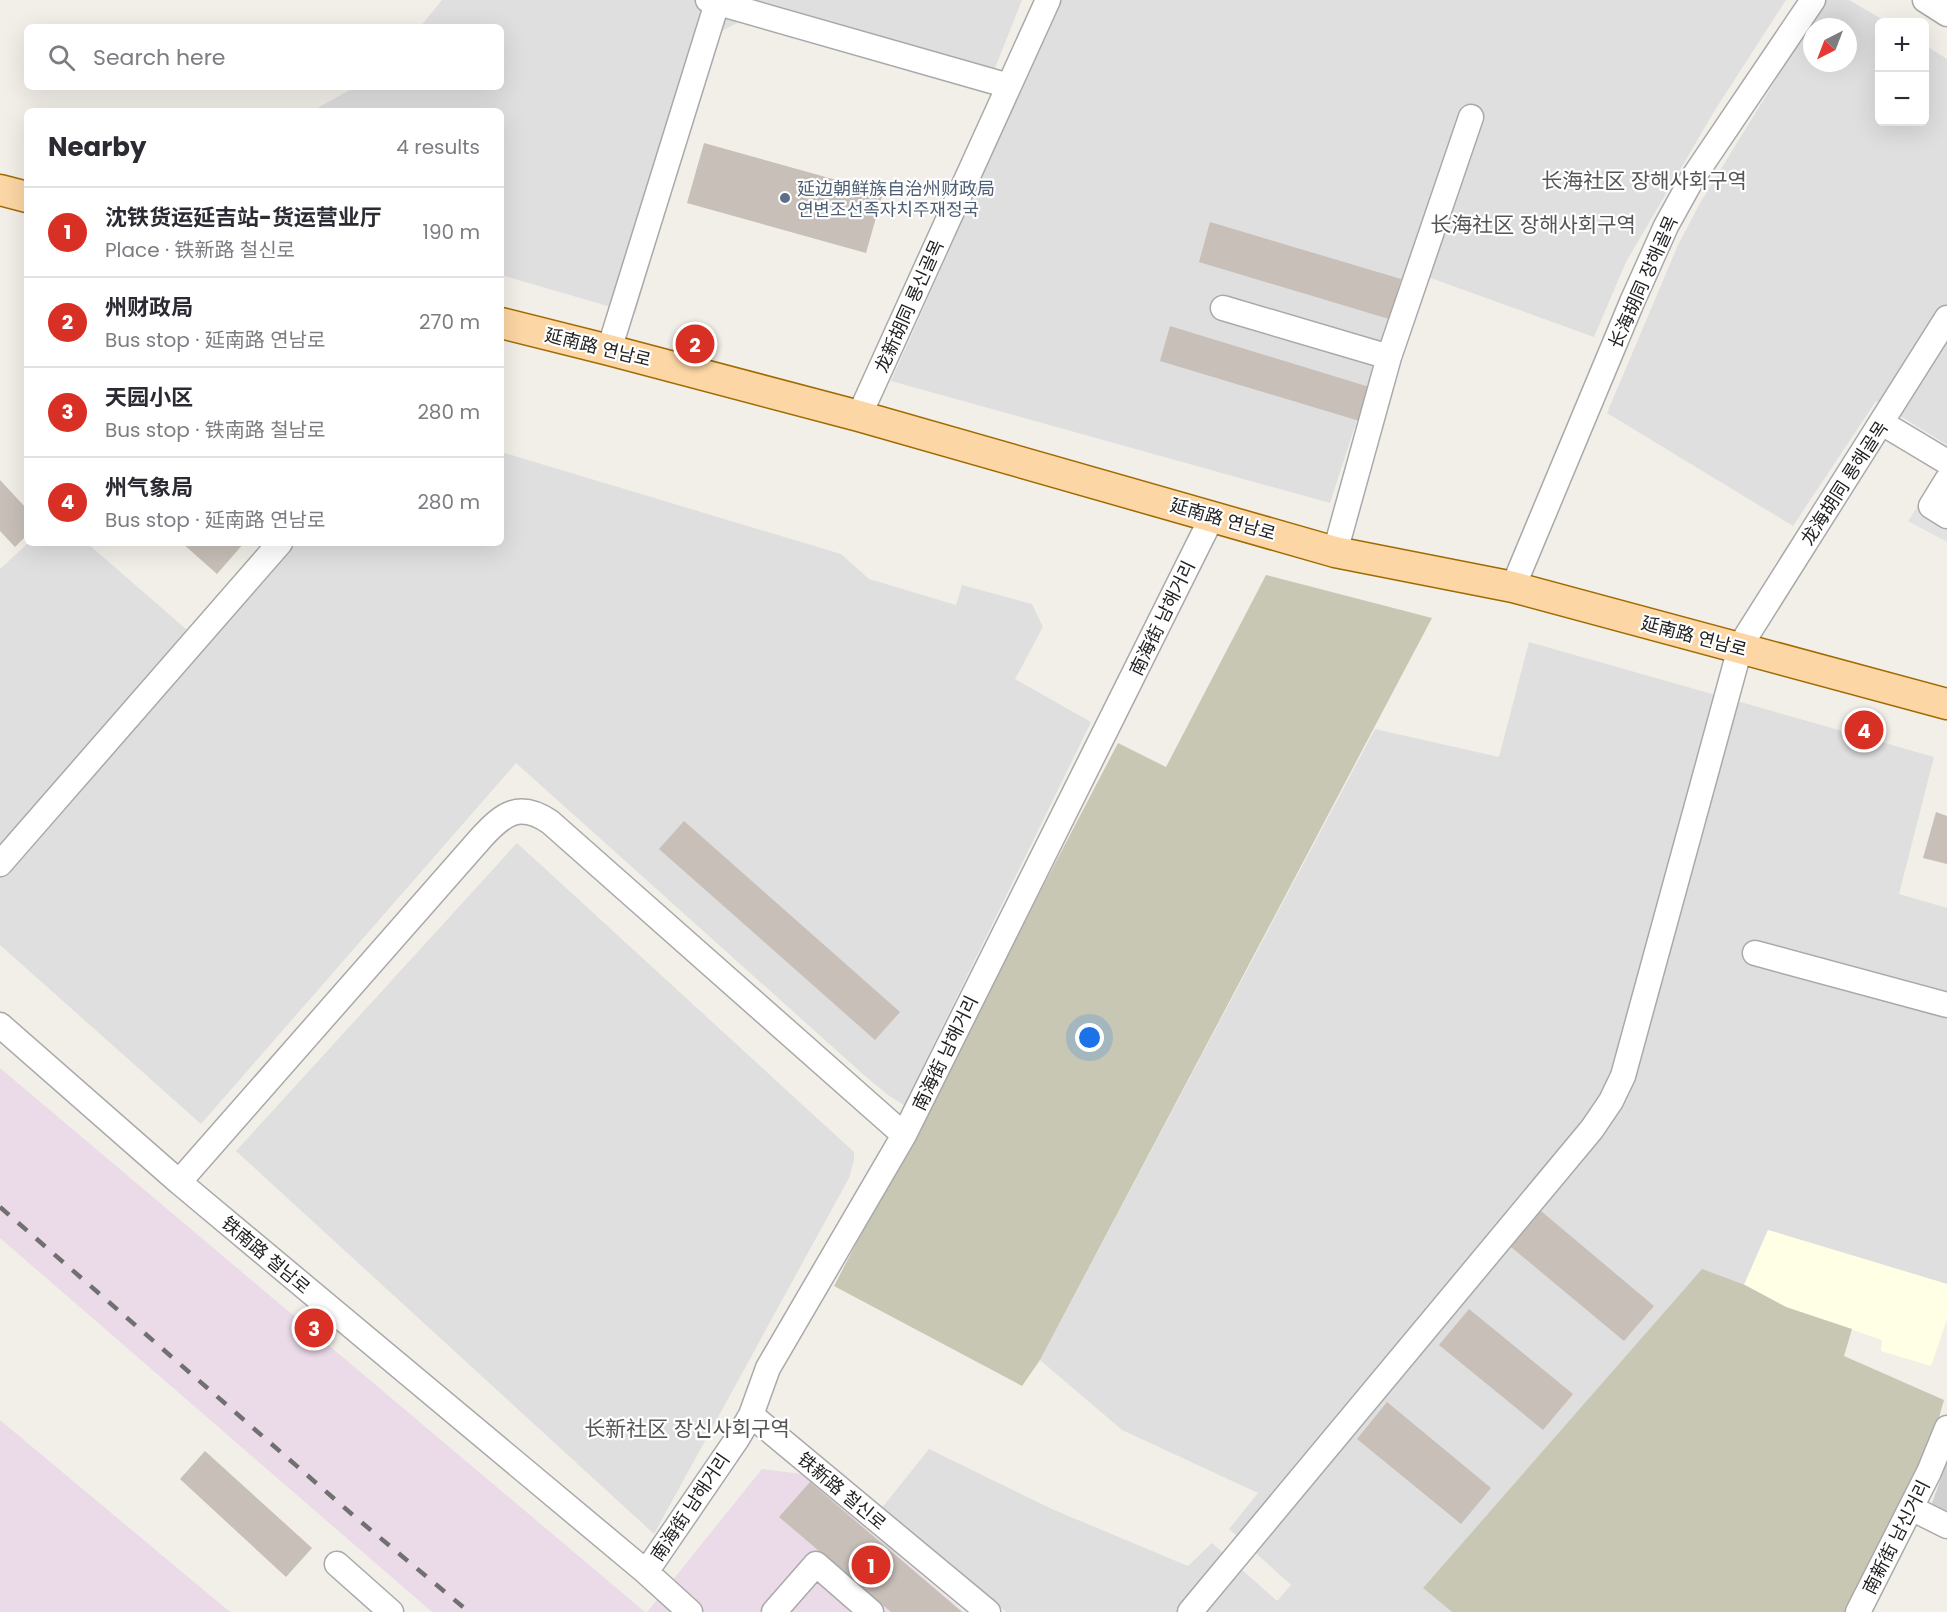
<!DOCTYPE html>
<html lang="en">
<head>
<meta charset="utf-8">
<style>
  body { margin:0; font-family:Poppins,"Noto Sans SC","Noto Sans KR",sans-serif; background:#f2f2f3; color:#2b2b33 }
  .controls { position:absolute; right:18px; top:18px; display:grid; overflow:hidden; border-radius:9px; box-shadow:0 6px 24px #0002 }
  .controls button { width:54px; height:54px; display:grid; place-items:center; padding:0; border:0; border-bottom:2px solid #e1e1e2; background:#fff; color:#2b2b33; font:30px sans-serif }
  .compass { position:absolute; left:1803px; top:18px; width:54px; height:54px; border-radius:50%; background:#fff; box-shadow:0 6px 24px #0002; rotate:222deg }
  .you { position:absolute; left:1090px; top:1038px; width:21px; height:21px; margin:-15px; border:4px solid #fff; border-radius:50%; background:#1a73e8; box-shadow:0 0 0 9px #1a73e833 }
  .badge { display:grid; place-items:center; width:39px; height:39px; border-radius:50%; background:#d93025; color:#fff; font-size:20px; font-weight:700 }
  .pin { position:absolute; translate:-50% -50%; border:3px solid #fff; box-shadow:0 2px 6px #0006 }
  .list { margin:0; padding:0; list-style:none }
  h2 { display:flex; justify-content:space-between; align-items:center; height:78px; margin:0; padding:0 24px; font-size:26px }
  h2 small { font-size:20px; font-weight:400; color:#7c7c81 }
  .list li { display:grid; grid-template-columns:39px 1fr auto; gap:18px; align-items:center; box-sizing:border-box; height:90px; padding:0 24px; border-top:2px solid #e1e1e2 }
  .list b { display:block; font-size:22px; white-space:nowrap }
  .list p { margin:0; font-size:20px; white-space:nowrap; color:#7c7c81 }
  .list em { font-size:20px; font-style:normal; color:#7c7c81 }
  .icon { flex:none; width:33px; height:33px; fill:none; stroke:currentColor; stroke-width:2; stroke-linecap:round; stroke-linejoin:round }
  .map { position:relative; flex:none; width:1947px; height:1612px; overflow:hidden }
  .search { position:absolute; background:#fff; box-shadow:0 6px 24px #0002; left:24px; top:24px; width:480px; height:66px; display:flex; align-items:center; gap:15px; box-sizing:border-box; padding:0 21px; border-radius:9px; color:#7c7c81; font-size:22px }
  .panel { position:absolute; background:#fff; box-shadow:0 6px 24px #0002; left:24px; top:108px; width:480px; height:438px; border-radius:9px }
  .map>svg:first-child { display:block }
  .residential { fill:#e0dfdf; fill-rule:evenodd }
  .industrial { fill:#ebdbe8 }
  .education { fill:#ffffe5 }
  .religious { fill:#d0d0d0 }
  .construction { fill:#c7c7b4 }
  .parking { fill:#e2e2e2 }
  .building { fill:#c7bfb8 }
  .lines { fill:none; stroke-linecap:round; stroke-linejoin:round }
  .minor-casing { stroke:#a9a9a9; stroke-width:27 }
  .major-casing { stroke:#a06b00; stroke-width:33 }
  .minor { stroke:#fff; stroke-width:24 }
  .major { stroke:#fcd6a4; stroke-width:30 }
  .rail { stroke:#707070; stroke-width:4.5; stroke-dasharray:12 12; stroke-linecap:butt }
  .service-dot { fill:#5c6f8a; stroke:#fff; stroke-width:2 }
  .labels { text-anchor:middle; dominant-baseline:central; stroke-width:4.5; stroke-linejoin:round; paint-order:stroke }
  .service-label { font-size:18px; fill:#4e5e75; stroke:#fff; text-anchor:start }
  .street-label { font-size:18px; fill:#222; stroke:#fff }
  .quarter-label { font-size:21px; fill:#555; stroke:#fff }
</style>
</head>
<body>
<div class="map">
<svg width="1947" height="1612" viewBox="0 0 1947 1612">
  <rect width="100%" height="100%" fill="#f2efe9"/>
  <path class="residential" d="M442,0H1022L986,91L741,21L718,33L635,314L501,275V111H312L355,87H501V27H420Z
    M1061,0H1786L1715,110L1626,262L1594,337L1406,269L1330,503L891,381Z
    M1825,0H1849L1887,22H1880V122H1924L1925,45L1947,59V445L1876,401L1793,526L1607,413L1678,245L1700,203ZM1812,27H1848V63H1812Z
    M501,452L841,554L869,579L956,605L962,585L1032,604L1043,627L1015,679L1091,722L904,1105L888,1095L865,1076L516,763L201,1124L0,945V569L28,543H87L202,643L285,543H501Z
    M1529,642L1934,757L1899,894L1947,908V1284L1768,1230L1744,1285L1702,1270L1423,1588L1452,1612H1006L881,1509L929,1449L1054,1510L1188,1566L1212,1543L1277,1601L1291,1585L1229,1529L1258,1493L1122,1430L1040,1360L1375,729L1499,757Z
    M517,843L854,1152V1160L849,1178L654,1534L236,1151Z"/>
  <path class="industrial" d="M0,1068L645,1612H432L0,1238Z
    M0,1420L230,1612H0Z
    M762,1469L802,1474L964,1612H647Z"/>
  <path class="education" d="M1768,1230L1947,1284V1319L1931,1366L1881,1351L1882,1340L1786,1307L1744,1285Z"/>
  <path class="religious" d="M1947,1462V1521L1929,1511Z"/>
  <path class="construction" d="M1266,575L1432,618L1040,1360L1022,1386L834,1286L1118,743L1166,767Z
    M1702,1269L1745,1285L1786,1307L1852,1329L1844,1356L1944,1400L1927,1459L1846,1612H1452L1423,1588Z"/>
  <path class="parking" d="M1943,468L1947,471V542L1908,521Z"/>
  <path class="building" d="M704,143L883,193L866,253L687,203Z
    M1210,222L1401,279L1389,319L1199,262Z
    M1170,326L1376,389L1366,423L1160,361Z
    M0,480L27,509V535L15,547L0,531Z
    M182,543H244L217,574Z
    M1936,812L1947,816V864L1923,858Z
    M684,821L900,1012L875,1040L659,849Z
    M1541,1211L1654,1306L1624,1341L1511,1247Z
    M1469,1309L1573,1394L1543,1430L1439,1345Z
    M1387,1402L1491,1488L1461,1524L1357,1439Z
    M205,1451L312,1548L286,1577L180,1479Z
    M810,1482L962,1612H891L779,1517Z"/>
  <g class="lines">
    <defs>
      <path id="minor" d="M708,0L1009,86
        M1925,0L1947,14
        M1223,308L1389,357
        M609,350L717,3
        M859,416L1048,0
        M1882,423L1947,462
        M1947,480L1931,506L1947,516
        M1335,552L1389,357L1471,117
        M1513,587L1632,302L1666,226L1692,179L1813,0
        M0,864L280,543
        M1755,953L1947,1005
        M0,1025L179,1182L646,1572L690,1612
        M179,1182L481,838C503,814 519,801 550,822L904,1135
        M751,1415L988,1612
        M1911,1508L1947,1526
        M337,1564L391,1612
        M646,1572L737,1439L751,1415L768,1368L904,1135L1213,515
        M774,1612L816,1564L871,1612
        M1190,1612L1592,1129L1611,1101L1623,1076L1740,648L1747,635L1947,318
        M1858,1612L1929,1472L1947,1428"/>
      <path id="major" d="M0,190L27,197
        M501,323L609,350L859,416L1335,552L1513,587L1947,704"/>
    </defs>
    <use href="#minor" class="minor-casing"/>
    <use href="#major" class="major-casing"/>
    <use href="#minor" class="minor"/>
    <use href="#major" class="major"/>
    <path class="rail" d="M0,1207L354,1516L469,1612"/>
  </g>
  <circle class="service-dot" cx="785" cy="198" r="6"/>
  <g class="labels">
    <g class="service-label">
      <text x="797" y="188">延边朝鲜族自治州财政局<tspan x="797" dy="21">연변조선족자치주재정국</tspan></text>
    </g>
    <g class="street-label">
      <text transform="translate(1643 282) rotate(-66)">长海胡同 장해골목</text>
      <text transform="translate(909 306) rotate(-66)">龙新胡同 룡신골목</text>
      <text transform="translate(598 347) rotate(14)">延南路 연남로</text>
      <text transform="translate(1844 483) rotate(-57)">龙海胡同 룡해골목</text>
      <text transform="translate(1223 519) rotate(16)">延南路 연남로</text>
      <text transform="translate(1162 618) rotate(-64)">南海街 남해거리</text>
      <text transform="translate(1694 636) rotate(15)">延南路 연남로</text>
      <text transform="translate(945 1053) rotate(-64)">南海街 남해거리</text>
      <text transform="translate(266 1255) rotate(40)">铁南路 철남로</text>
      <text transform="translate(842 1491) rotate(40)">铁新路 철신로</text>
      <text transform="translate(690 1507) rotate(-56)">南海街 남해거리</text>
      <text transform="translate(1896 1537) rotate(-63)">南新街 남신거리</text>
    </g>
    <g class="quarter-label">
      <text x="1644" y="180">长海社区 장해사회구역</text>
      <text x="1533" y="224">长海社区 장해사회구역</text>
      <text x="687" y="1428">长新社区 장신사회구역</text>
    </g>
  </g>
</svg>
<div class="controls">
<button>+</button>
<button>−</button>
</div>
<svg class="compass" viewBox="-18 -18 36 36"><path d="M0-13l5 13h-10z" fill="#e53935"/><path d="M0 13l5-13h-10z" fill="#7c7c81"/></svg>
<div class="you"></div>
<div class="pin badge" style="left:871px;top:1565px">1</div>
<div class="pin badge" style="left:695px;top:344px">2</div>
<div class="pin badge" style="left:314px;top:1328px">3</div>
<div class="pin badge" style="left:1864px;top:730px">4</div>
<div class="search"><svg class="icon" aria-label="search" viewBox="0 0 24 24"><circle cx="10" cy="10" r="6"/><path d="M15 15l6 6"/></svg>Search here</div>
<section class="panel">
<h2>Nearby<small>4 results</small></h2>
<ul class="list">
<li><span class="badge">1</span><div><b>沈铁货运延吉站-货运营业厅</b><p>Place · 铁新路 철신로</p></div><em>190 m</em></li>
<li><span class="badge">2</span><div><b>州财政局</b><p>Bus stop · 延南路 연남로</p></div><em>270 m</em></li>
<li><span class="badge">3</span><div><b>天园小区</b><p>Bus stop · 铁南路 철남로</p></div><em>280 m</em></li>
<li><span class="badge">4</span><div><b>州气象局</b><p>Bus stop · 延南路 연남로</p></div><em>280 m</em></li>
</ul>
</section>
</div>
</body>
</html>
